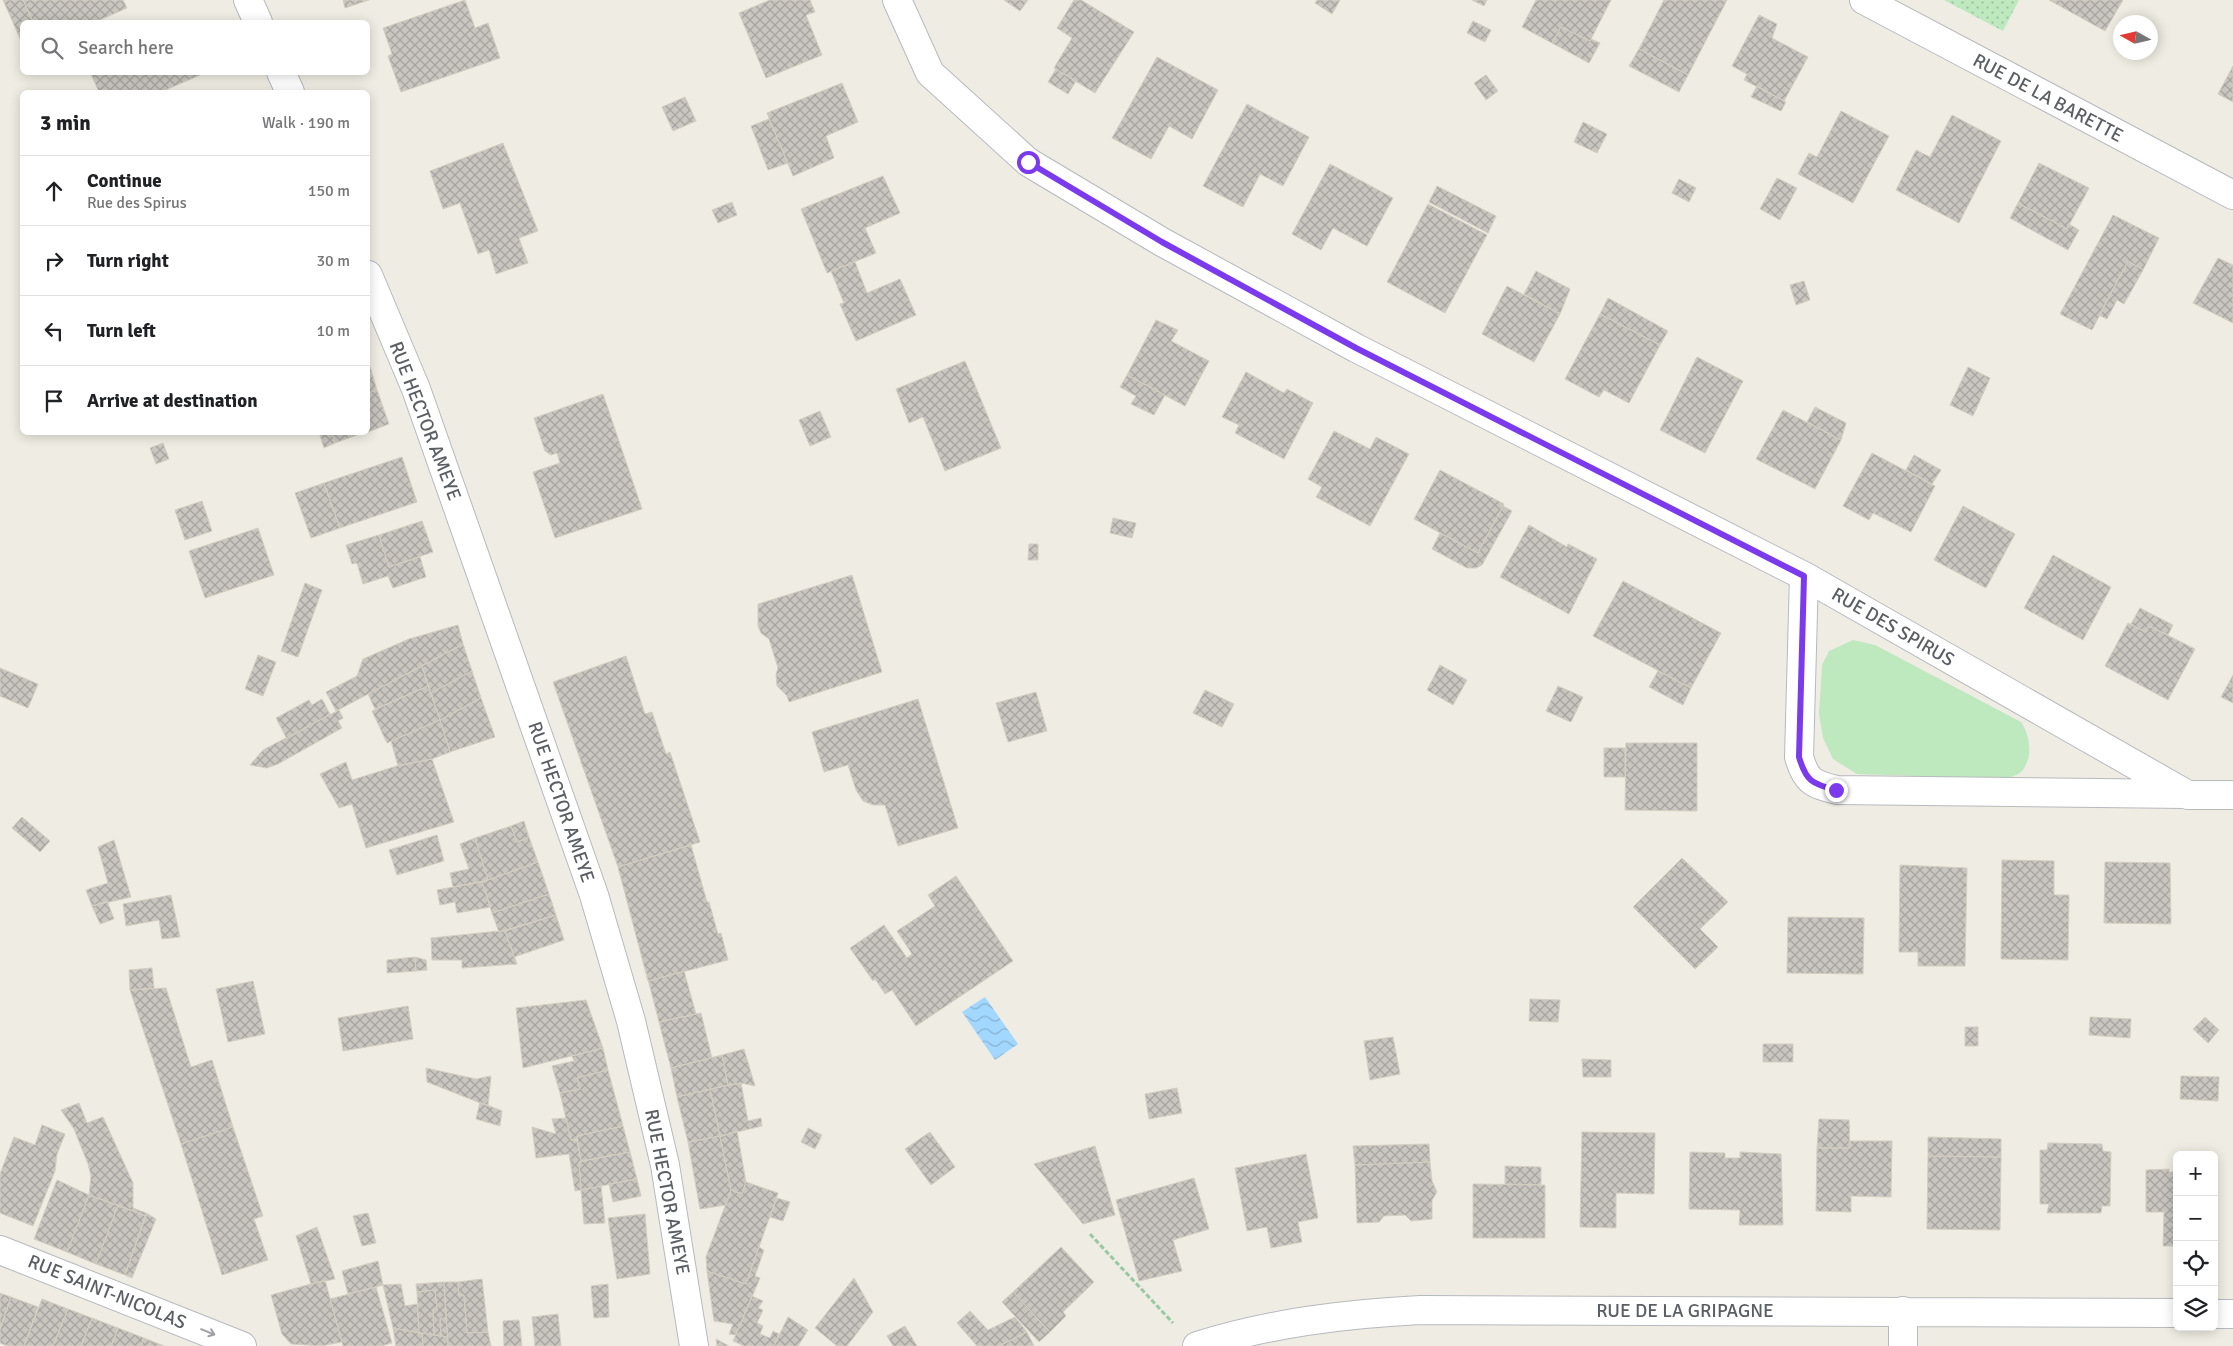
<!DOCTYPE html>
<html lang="en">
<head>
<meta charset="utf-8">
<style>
  body { margin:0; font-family:Signika,sans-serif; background:#f6f6f6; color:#202124 }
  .controls { position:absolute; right:15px; bottom:15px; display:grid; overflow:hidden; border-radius:8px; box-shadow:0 2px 12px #0003 }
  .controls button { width:45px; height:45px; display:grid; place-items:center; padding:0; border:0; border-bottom:1px solid #e0e0e0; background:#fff; color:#202124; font:25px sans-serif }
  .compass { position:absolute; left:2113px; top:15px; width:45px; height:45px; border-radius:50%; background:#fff; box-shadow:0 2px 12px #0003; rotate:278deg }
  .stop { position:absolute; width:15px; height:15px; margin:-11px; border:4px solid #7c3aed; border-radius:50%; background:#fff }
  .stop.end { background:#7c3aed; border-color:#fff; box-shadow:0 1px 5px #0008 }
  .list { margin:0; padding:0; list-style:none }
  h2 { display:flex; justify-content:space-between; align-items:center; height:65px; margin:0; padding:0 20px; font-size:21px }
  h2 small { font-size:16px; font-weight:400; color:#757577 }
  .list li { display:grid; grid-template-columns:32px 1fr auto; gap:15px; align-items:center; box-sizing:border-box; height:70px; padding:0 20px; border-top:1px solid #e0e0e0 }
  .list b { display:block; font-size:19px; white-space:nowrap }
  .list p { margin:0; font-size:16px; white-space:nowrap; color:#757577 }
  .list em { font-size:16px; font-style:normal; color:#757577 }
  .icon { flex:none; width:28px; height:28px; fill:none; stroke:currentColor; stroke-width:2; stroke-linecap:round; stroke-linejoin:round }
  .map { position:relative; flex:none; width:2233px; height:1346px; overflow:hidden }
  .search { position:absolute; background:#fff; box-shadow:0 2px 12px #0003; left:20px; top:20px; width:350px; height:55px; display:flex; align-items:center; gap:12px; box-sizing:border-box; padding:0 18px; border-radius:8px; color:#757577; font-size:19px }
  .panel { position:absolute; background:#fff; box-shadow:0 2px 12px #0003; left:20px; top:90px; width:350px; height:345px; border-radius:8px }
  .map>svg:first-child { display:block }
  .green { fill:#bee8be }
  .garden { fill:url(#garden-dots) }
  .water { fill:url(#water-waves) }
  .building { fill:url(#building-cross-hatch); stroke:#d4cec1 }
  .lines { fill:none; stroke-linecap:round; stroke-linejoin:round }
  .minor-casing { stroke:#b6b9be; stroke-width:30 }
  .tertiary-casing { stroke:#b6b9be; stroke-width:30 }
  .path { stroke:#96c9a4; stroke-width:3; stroke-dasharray:5 2.5; stroke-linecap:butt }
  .minor { stroke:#fff; stroke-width:28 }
  .tertiary { stroke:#fff; stroke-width:28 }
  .oneway { stroke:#9d9fa2 }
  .route { stroke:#7c3aed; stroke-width:6 }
  .labels { text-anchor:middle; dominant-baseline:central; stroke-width:4; stroke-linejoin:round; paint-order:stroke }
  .street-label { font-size:19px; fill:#5b5f64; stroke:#fff }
</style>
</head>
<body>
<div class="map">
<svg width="2233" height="1346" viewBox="0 0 2233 1346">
  <defs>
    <pattern id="garden-dots" width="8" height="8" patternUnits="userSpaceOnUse" patternTransform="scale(1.25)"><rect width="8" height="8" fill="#bee8be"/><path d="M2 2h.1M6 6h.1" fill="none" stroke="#9dbf9e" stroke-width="1.8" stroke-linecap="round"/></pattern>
    <pattern id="water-waves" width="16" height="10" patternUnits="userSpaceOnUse" patternTransform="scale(1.25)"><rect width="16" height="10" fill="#a2d7ff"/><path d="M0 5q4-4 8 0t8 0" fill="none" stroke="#87b2d2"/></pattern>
    <pattern id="building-cross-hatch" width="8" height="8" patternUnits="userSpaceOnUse" patternTransform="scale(1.25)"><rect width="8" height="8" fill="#c9c6c0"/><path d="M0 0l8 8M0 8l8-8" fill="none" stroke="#a6a4a0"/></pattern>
  </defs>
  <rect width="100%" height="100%" fill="#efece3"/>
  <path class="green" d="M1853,640L1875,645L2021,722C2030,735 2034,758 2021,772C2018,775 2010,777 2006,779L1857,774L1833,759L1823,738L1819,714L1822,665L1829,651Z"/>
  <path class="garden" d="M1944,0H2019L2003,31Z"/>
  <path class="water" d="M985,997L1018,1044L995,1060L962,1012Z"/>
  <path class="building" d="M3,0H23L33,22H22V43Z
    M23,0H123L127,8L95,22H33Z
    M343,0H369L345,8Z
    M465,0L475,28L488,23L500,58L401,92L388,56L392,54L383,28Z
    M770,0H810L815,12L806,15L822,55L766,78L739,13Z
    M1004,0H1028L1020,11Z
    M1074,0H1081L1134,32L1095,93L1054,68L1072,38L1057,28Z
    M1317,0H1340L1332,14L1315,3Z
    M1472,0H1487L1484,6Z
    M1536,0H1611L1590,41L1561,27L1552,43L1522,27Z
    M1664,0H1727L1688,75L1639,49Z
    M2049,0H2123L2105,31Z
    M1759,15L1777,24L1772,38L1808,57L1784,101L1744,80L1747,74L1732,66Z
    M1473,21L1491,30L1485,42L1467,33Z
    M1561,27L1590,41L1591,39L1600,43L1589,63L1552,43Z
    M1639,49L1688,75L1679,92L1629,66Z
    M1157,57L1218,90L1192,139L1169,126L1151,159L1112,138Z
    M2233,66V102L2218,94Z
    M1056,69L1076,81L1068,94L1048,82Z
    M90,72H199L200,75L161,92H99Z
    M1486,75L1498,91L1486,100L1474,83Z
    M842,83L858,122L826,136L834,158L793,176L767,113Z
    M1757,86L1786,102L1781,111L1751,97Z
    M685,97L696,121L673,131L662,107Z
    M1247,104L1309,137L1283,186L1260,174L1243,207L1203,186Z
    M1841,111L1889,136L1853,203L1798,174L1809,153L1817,157Z
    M1952,115L2001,141L1959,223L1896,190L1916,150L1930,157Z
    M769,119L788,163L768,170L751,126Z
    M1583,122L1607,134L1597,153L1574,142Z
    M503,143L538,231L519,238L528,263L496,274L489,250L478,254L460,203L443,209L430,171Z
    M2039,163L2089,188L2067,229L2018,203Z
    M1330,164L1393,198L1367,246L1333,228L1321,250L1292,234Z
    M883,176L900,213L865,228L876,253L827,273L801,209Z
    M1777,178L1797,188L1780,220L1760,209Z
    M1679,179L1696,188L1689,202L1672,193Z
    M1437,186L1496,216L1488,233L1429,202Z
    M732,202L737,215L718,223L712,210Z
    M2018,203L2067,229L2069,224L2079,230L2068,250L2010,218Z
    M1428,204L1487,235L1445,313L1387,282Z
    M2113,215L2159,238L2143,270L2128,261L2092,330L2060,314Z
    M2218,258L2233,265V323L2193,303Z
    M2128,261L2143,270L2124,304L2117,300L2107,319L2099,315Z
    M855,262L867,293L900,279L916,315L856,341L840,304L844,303L831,271Z
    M1536,271L1570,289L1560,314L1524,294Z
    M1804,281L1810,300L1796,305L1790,285Z
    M1507,286L1560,314L1534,362L1482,334Z
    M1608,298L1668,331L1660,345L1600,314Z
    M1600,314L1660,345L1629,403L1604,390L1599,397L1565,379Z
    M1156,320L1178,330L1171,341L1209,361L1185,406L1127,375Z
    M1697,357L1743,381L1705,453L1660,430Z
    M368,360L377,390L368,393Z
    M965,361L1001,448L945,471L923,417L909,423L896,389Z
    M1968,367L1990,378L1973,416L1950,405Z
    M1246,372L1284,393L1287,389L1313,403L1284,459L1235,433L1239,425L1222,417Z
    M1127,375L1165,395L1154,415L1131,404L1136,396L1120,387Z
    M377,390L389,424L368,432V393Z
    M603,394L642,509L555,538L533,472L560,463L557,453L551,455L545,451L534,418Z
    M1815,407L1846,423L1841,440L1807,422Z
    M1783,410L1841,440L1815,489L1756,459Z
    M820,411L831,437L810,446L799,420Z
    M1334,431L1370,449L1376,437L1409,454L1370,526L1316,497L1322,487L1308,479Z
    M319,432H332L335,443L324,448Z
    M332,432H365L335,443Z
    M163,443L169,459L156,464L150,448Z
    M1872,453L1935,486L1911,532L1873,513L1869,520L1843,506Z
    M1914,455L1941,470L1932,484L1906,470Z
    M402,457L417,502L340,528L324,483Z
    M1440,470L1504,504L1478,553L1414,519Z
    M324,483L340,528L311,538L295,493Z
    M202,501L212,531L185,540L175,510Z
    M1503,506L1512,511L1482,565L1476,568H1467L1432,549L1440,533L1478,553Z
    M1963,506L2015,534L1986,588L1934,560Z
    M1113,518L1136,523L1132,538L1110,533Z
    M422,521L433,552L389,567L379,535Z
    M1529,525L1567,547L1568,544L1597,559L1569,614L1500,577Z
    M258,528L274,575L205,598L189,551Z
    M379,535L389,567L420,557L426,577L393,588L388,576L363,584L357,563L352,564L346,545Z
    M1029,544H1038V560H1028Z
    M2053,555L2111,587L2083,640L2024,608Z
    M852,575L882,672L789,702L787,696L777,686L776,674L778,668L769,639L761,633L758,626V604Z
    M1623,581L1721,633L1691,688L1593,636Z
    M305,583L322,590L298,657L281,651Z
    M2140,608L2173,625L2168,635L2149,626L2145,632L2131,624Z
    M2128,623L2145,632L2149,626L2195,649L2168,700L2105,666Z
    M458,625L463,644L336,711L326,692L357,676L363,659L409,639Z
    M463,644L472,671L431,693L422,666Z
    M258,655L276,662L263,696L245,689Z
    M626,656L645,714L652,712L666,754L670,752L700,842L618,867L553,682Z
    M1440,665L1467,680L1453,705L1427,690Z
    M422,666L428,686L375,709L368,694Z
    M0,668L38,684L28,708L0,696Z
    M472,671L481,698L440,720L431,693Z
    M1658,671L1691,688L1683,705L1649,687Z
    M2233,675V703L2221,697Z
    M428,686L440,720L387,743L372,711Z
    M1558,686L1583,697L1571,722L1546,711Z
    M1205,690L1234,704L1222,727L1193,713Z
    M1036,692L1047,731L1008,742L996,703Z
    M481,698L495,737L450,752L440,720Z
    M322,699L330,714L287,739L276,718L309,700L312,705Z
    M918,699L958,828L898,846L885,805H873L863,801L856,790L848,765L824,772L812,732Z
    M339,710L343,718L338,721L342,728L278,764L267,768L250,765L263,750Z
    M440,720L450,752L432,759L398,766L391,741Z
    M1626,743H1697V811L1625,810Z
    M1604,748H1625V777H1604Z
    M432,759L454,822L366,848L352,804L339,808L320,774L346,762L352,780L400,765Z
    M22,817L50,841L40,852L12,828Z
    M524,821L529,837L517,842L511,826Z
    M511,826L517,842L529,837L538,862L488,880L475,838Z
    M437,835L444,861L397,875L389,850Z
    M475,838L488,880L453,887L450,873L469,869L460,844Z
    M114,840L131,897L92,906L86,890L108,883L98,847Z
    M691,845L707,902H709L718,934L721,933L728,960L648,981L618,867Z
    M1682,858L1728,902L1700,929L1718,947L1695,969L1633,907Z
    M2002,860L2054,861V895H2069L2068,960L2001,959Z
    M538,862L549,894L492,913L482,882Z
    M2105,862L2170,863L2171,924L2104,923Z
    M1900,865L1967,868L1965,966H1918V952H1899Z
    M956,876L1013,961L916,1026L892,990L885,994L875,979L873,981L850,948L884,925L907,958L912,954L897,931L935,906L928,895Z
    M482,882L491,907L457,913L455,902L440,905L437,890Z
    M549,894L556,915L499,932L492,913Z
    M171,895L180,937L162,939L159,920L126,926L123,904Z
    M107,901L114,919L100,924L92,906Z
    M556,915L564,940L514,957L505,931Z
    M1788,917L1864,918L1863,974L1787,973Z
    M499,931H505L517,964L462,968V960H432L431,938Z
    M415,957L426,960L427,970L416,971Z
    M415,957L416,971L387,973V960Z
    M152,968L154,988L130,990L129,970Z
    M645,968L648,981L684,971L696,1014L659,1022Z
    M253,981L265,1034L228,1042L216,989Z
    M166,988L191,1067L212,1060L233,1127L181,1144L130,990Z
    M1530,999L1560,1000L1558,1022L1529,1021Z
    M586,1000L603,1048L523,1068L516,1008Z
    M408,1006L413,1039L343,1051L338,1018Z
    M701,1013L712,1058L671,1068L659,1022Z
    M2090,1017L2131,1019L2130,1038L2089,1035Z
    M2205,1017L2219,1030L2208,1043L2193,1029Z
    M1965,1027H1978V1046H1965Z
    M1393,1037L1400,1074L1370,1080L1364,1041Z
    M1763,1044H1793V1062H1763Z
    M603,1048L608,1070L577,1078L580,1089L560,1093L552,1066L574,1061L572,1056Z
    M744,1049L755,1086L741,1083L728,1085L722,1055Z
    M722,1055L728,1085L677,1097L671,1068Z
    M1582,1059L1611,1060V1077H1583Z
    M426,1068L476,1079L491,1076L488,1106L427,1082Z
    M608,1070L623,1126L577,1136V1139L571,1140L560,1093L580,1089L577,1078Z
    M2181,1076L2219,1077L2218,1101L2180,1099Z
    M741,1083L748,1121L761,1118L762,1126L720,1136L710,1089Z
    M1177,1088L1182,1113L1149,1119L1145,1094Z
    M710,1089L720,1136L688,1142L677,1097Z
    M480,1102L502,1111L500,1126L476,1119Z
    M79,1103L87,1123L103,1117L133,1183V1208L146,1213V1216L89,1195L91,1176L88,1164L74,1129L61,1110Z
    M566,1118L571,1140L577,1141L581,1161L579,1162L581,1190L575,1191L569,1154L536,1158L532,1127L556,1134L552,1119Z
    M1819,1119L1849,1120L1850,1148H1817Z
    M42,1125L65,1134L57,1154L55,1171L33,1226L0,1213V1174L14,1137L35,1145Z
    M623,1126L630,1152L581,1161L577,1136Z
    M233,1127L263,1216L254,1219L268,1260L222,1275L181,1144Z
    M808,1128L822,1135L815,1149L801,1142Z
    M737,1131L746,1182L742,1194L731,1190L720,1137Z
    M930,1132L955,1167L931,1185L905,1149Z
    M1582,1132L1655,1133L1654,1194L1616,1193V1228L1580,1227Z
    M720,1136L731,1190L726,1205L700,1209L688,1142Z
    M1928,1137L2001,1139V1157L1928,1156Z
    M1849,1141H1892L1891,1197L1851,1196V1212L1816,1211L1817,1148H1850Z
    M2048,1143L2102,1144L2103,1151L2111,1152L2110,1206H2102L2101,1213H2047L2049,1204H2040V1150H2047Z
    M1429,1144L1430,1162L1355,1165L1353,1146Z
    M1095,1146L1115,1215L1083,1224L1034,1164Z
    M630,1152L637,1179L581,1190L579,1162Z
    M1690,1152L1725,1153V1158H1740V1152L1781,1154L1783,1225H1739L1740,1210L1689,1209Z
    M1306,1154L1318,1218L1298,1222L1302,1242L1271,1248L1267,1227L1247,1231L1235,1168Z
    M1928,1156L2001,1157L2000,1230L1927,1229Z
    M1430,1162L1432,1181L1437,1192L1432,1200V1219L1411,1221L1405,1215L1384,1216L1379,1222L1357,1223L1355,1165Z
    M1505,1166L1541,1167V1185L1505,1184Z
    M2169,1169V1172H2177V1246H2163L2164,1212H2146V1170Z
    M2214,1172H2217V1246H2214Z
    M1194,1178L1209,1229L1173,1240L1182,1271L1139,1281L1116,1200Z
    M637,1179L641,1196L613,1202L609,1184Z
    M57,1180L89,1195L67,1252L34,1239Z
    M746,1182L778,1193L746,1284L707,1271L706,1257L731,1190L742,1194Z
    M1473,1184L1545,1185V1238H1473Z
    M601,1186L605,1223L584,1224L581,1190Z
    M89,1195L118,1205L96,1264L67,1252Z
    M777,1198L790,1202L783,1221L770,1217Z
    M118,1205L146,1216L125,1275L96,1264Z
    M146,1213L156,1219L132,1278L125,1275Z
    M368,1213L376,1243L362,1246L353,1216Z
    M645,1214L650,1274L617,1279L608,1218Z
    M317,1227L335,1279L311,1284L296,1236Z
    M759,1247L764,1250L755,1276L760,1278L736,1335L729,1334L733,1324L714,1321L707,1271L746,1284Z
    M1061,1247L1094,1282L1063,1312L1066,1316L1050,1332L1013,1292Z
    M378,1261L383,1285L348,1294L342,1271Z
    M854,1278L873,1312L847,1346H837L815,1328Z
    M482,1279L488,1332L467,1333L464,1295H459L458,1282Z
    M325,1280L342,1342L321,1346L291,1344L282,1334L271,1295Z
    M444,1282H458L459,1295H464L467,1333L488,1332L491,1346H448Z
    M444,1282L446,1318L440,1319L441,1336L434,1335L433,1310L437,1309L435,1290L417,1292L416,1284Z
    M401,1284L405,1306L417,1304L419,1333L393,1328L383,1285Z
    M608,1284L609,1317L594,1318L591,1286Z
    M376,1287L392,1343L381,1346H343L330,1299Z
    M435,1290L437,1309L433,1310L434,1335L419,1333L417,1292Z
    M1013,1292L1050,1332L1039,1342L1002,1302Z
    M0,1293L11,1297L0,1329Z
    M752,1296L763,1301L758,1308L763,1310L757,1323L763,1326L760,1334L770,1338L773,1331L779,1334L774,1346H744L733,1341Z
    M11,1297L38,1307L24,1346H8L0,1343V1329Z
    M42,1299L68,1309L53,1346H24Z
    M68,1309L92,1318L81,1346H53Z
    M970,1311L988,1330L1015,1317L1027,1332L999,1346H977L957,1323Z
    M558,1314L561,1346H535L532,1317Z
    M788,1317L808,1330L798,1346H774Z
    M92,1318L118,1328L111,1346H81Z
    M446,1318L448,1337L441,1336L440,1319Z
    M519,1320L522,1346H504L503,1321Z
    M905,1326L917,1346H893L887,1336Z
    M118,1328L144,1338L141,1346H111Z
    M393,1328L422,1333L423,1346H396Z
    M1027,1332L1034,1346H999Z
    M422,1333L448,1337V1346H423Z
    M144,1338L164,1346H141Z
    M716,1339L729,1346H717Z"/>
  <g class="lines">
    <defs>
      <path id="minor" d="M897,0L930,73L1028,162L1162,242L1356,348L1804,576L2188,795H2233
        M1804,576L1799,757C1806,781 1812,784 1837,790L2186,794
        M0,1250L242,1346
        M1903,1311V1346
        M2214,1314H2233
        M1197,1346C1271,1323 1343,1314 1420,1310L2177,1313"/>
      <path id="tertiary" d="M248,0L258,22
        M1864,0L2233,195
        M281,72L290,92
        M368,275L416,389L594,895L631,1021L665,1165L694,1346"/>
    </defs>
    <use href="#minor" class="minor-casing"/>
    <use href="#tertiary" class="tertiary-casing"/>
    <path class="path" d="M1090,1234L1173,1323"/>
    <use href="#minor" class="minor"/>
    <use href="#tertiary" class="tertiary"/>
  </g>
  <defs><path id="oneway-shaft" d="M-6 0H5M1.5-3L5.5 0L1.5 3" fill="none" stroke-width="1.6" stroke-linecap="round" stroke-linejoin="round" transform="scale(1.25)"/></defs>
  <use class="oneway" href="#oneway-shaft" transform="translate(208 1332) rotate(22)"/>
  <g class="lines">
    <path class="route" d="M1028,162L1162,242L1356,348L1804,576L1799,757C1806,781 1812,784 1836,790"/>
  </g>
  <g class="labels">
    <g class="street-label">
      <text transform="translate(2048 98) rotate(28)">RUE DE LA BARETTE</text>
      <text transform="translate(425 421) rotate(69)">RUE HECTOR AMEYE</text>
      <text transform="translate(1893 627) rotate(30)">RUE DES SPIRUS</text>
      <text transform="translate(561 802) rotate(71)">RUE HECTOR AMEYE</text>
      <text transform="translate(667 1192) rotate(79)">RUE HECTOR AMEYE</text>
      <text transform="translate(107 1292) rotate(22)">RUE SAINT-NICOLAS</text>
      <text x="1685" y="1311">RUE DE LA GRIPAGNE</text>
    </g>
  </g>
</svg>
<div class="controls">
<button>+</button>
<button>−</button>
<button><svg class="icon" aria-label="locate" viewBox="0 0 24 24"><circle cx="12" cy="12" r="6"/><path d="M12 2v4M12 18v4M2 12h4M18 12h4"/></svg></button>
<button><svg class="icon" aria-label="layers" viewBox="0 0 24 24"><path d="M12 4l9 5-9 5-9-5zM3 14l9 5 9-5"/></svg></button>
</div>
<svg class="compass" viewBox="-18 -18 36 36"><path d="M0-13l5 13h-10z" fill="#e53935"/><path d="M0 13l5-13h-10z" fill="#757577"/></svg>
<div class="stop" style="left:1028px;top:162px"></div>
<div class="stop end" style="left:1836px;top:790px"></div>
<div class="search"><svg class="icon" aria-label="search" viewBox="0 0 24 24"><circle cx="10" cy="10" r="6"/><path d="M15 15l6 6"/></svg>Search here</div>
<section class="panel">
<h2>3 min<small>Walk · 190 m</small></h2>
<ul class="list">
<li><svg class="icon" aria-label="ahead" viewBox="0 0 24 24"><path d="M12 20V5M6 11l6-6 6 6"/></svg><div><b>Continue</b><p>Rue des Spirus</p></div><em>150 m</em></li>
<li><svg class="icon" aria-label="right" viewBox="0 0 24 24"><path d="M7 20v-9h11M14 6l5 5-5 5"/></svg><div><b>Turn right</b></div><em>30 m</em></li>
<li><svg class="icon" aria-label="left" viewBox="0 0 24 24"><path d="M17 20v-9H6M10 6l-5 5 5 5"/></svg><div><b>Turn left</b></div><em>10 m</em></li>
<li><svg class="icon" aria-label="arrive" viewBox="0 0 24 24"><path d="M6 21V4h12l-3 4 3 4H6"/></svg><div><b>Arrive at destination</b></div></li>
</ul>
</section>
</div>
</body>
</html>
